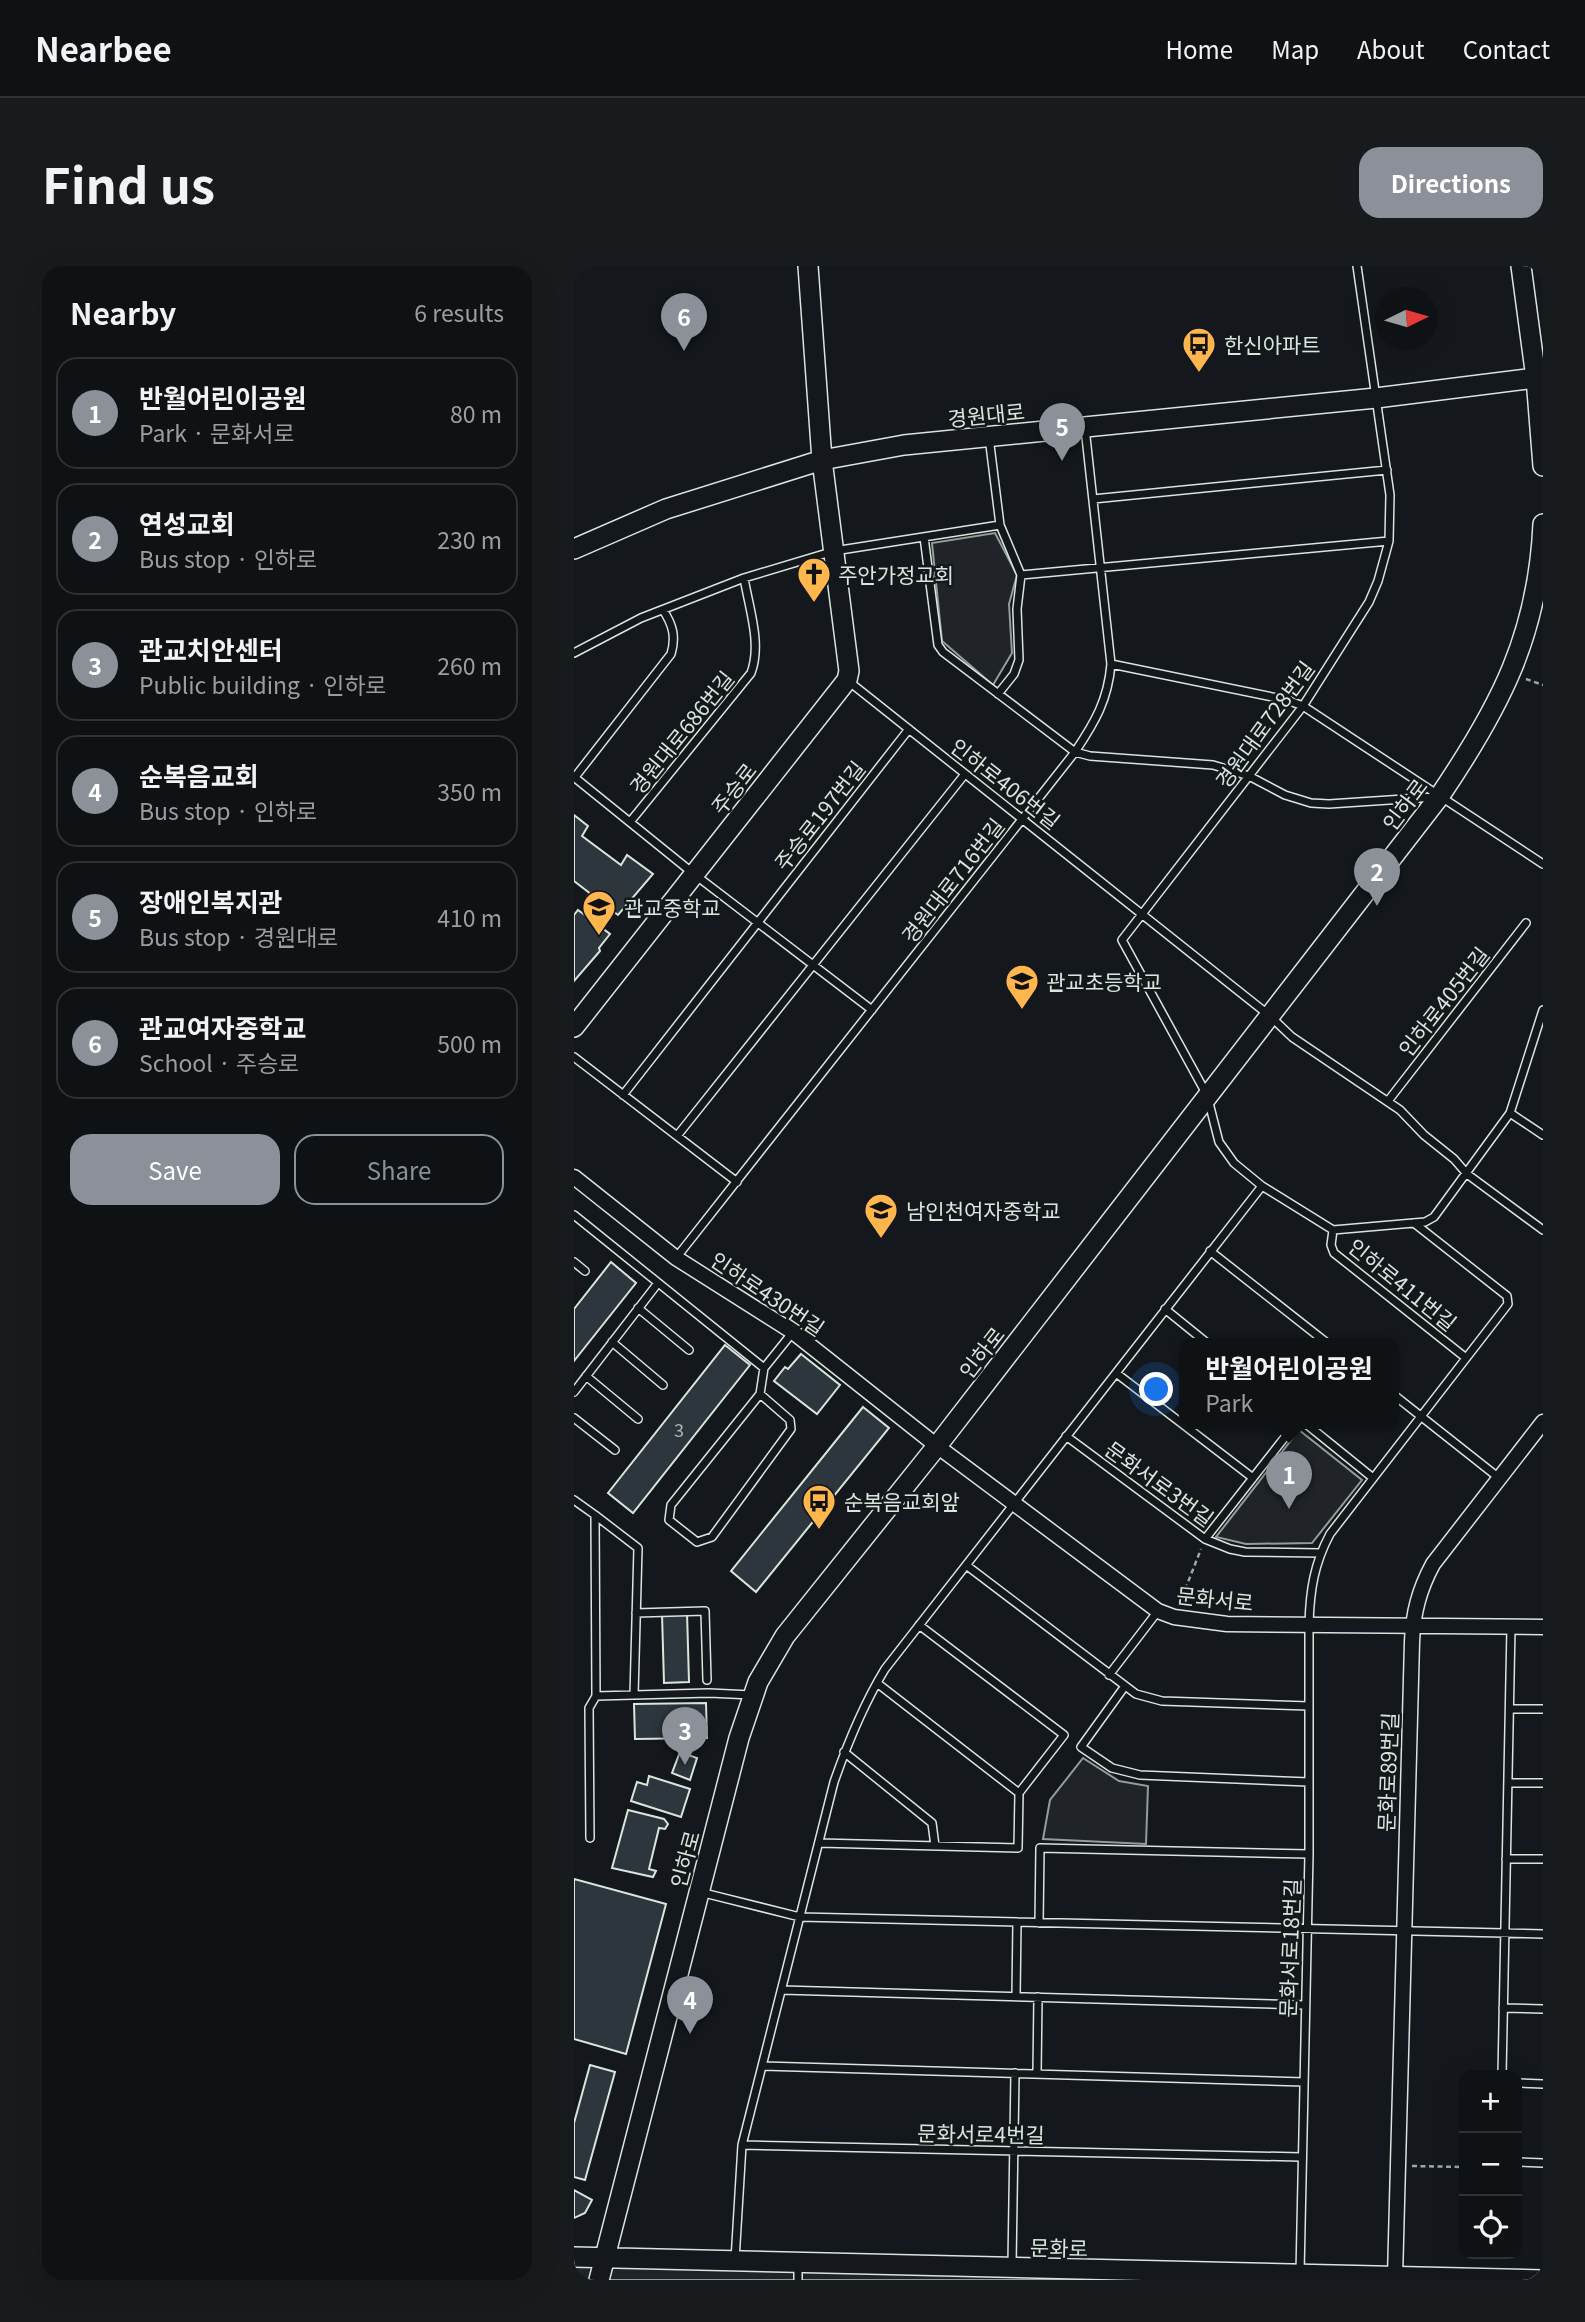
<!DOCTYPE html>
<html lang="en">
<head>
<meta charset="utf-8">
<style>
  body { margin:0; font-family:Georgia,"Noto Sans KR",serif; background:#181b1e; color:#f1f3f6 }
  .controls { position:absolute; right:21px; bottom:21px; display:grid; overflow:hidden; border-radius:14px; box-shadow:0 7px 28px #0002 }
  .controls button { width:63px; height:63px; display:grid; place-items:center; padding:0; border:0; border-bottom:2px solid #2f3234; background:#0f1215; color:#f1f3f6; font:35px sans-serif }
  .compass { position:absolute; left:801px; top:21px; width:63px; height:63px; border-radius:50%; background:#0f1215; box-shadow:0 7px 28px #0002; rotate:85deg }
  .you { position:absolute; left:583px; top:1124px; width:24px; height:24px; margin:-18px; border:5px solid #fff; border-radius:50%; background:#1a73e8; box-shadow:0 0 0 10px #1a73e833 }
  .badge { display:grid; place-items:center; width:46px; height:46px; border-radius:50%; background:#8c9099; color:#fff; font-size:23px; font-weight:700 }
  .pin { position:absolute; translate:-50% -58px; filter:drop-shadow(0 2px 4px #0008) }
  .pin::after { content:''; position:absolute; top:37px; width:24px; height:21px; background:inherit; clip-path:polygon(0 0,100% 0,50% 100%) }
  .popup { position:absolute; left:605px; top:1072px; width:220px; height:91px; box-sizing:border-box; display:grid; place-content:center; border-radius:14px; background:#0f1215; filter:drop-shadow(0 2px 5px #0005); font-size:23px; white-space:nowrap; color:#9b9ea0 }
  .popup b { font-size:26px; color:#f1f3f6 }
  .popup::after { content:''; position:absolute; left:50%; top:100%; margin-left:-14px; border:14px solid transparent; border-top-color:#0f1215 }
  .list { margin:0; padding:0; list-style:none }
  h2 { display:flex; justify-content:space-between; align-items:center; height:91px; margin:0; padding:0 28px; font-size:30px }
  h2 small { font-size:23px; font-weight:400; color:#9b9ea0 }
  .list li { display:grid; grid-template-columns:46px 1fr auto; gap:21px; align-items:center; box-sizing:border-box; height:112px; margin:0 14px 14px; padding:0 14px; border:2px solid #2f3234; border-radius:21px }
  .list b { display:block; font-size:26px; white-space:nowrap }
  .list p { margin:0; font-size:23px; white-space:nowrap; color:#9b9ea0 }
  .list em { font-size:23px; font-style:normal; color:#9b9ea0 }
  .actions { display:flex; gap:14px; padding:21px 28px }
  .actions a { flex:1; padding:16px 0; border:2px solid #8c9099; border-radius:21px; text-align:center; font-size:24px; color:#8c9099 }
  .actions .main { background:#8c9099; color:#fff }
  .icon { flex:none; width:38px; height:38px; fill:none; stroke:currentColor; stroke-width:2; stroke-linecap:round; stroke-linejoin:round }
  .map { position:relative; flex:none; width:969px; height:2014px; overflow:hidden; border-radius:21px }
  header { display:flex; align-items:center; gap:42px; box-sizing:border-box; height:98px; padding:0 35px; background:#0f1215; border-bottom:2px solid #2f3234 }
  header strong { font-size:33px }
  nav { display:flex; gap:38px; margin-inline-start:auto; font-size:24px }
  .intro { display:flex; align-items:center; justify-content:space-between; box-sizing:border-box; height:168px; padding:0 42px }
  h1 { margin:0; font-size:49px }
  .button { padding:18px 32px; border-radius:21px; background:#8c9099; color:#fff; font-size:24px; font-weight:700 }
  main { display:flex; gap:42px; padding:0 42px }
  aside { flex:1; background:#0f1215; border-radius:21px; box-shadow:0 7px 28px #0002 }
  .map>svg:first-child { display:block }
  .green { fill:#202428; stroke:#939e99; stroke-width:2 }
  .building { fill:#2c363c; stroke:#d8e6dc; stroke-width:2 }
  .lines { fill:none; stroke-linecap:round; stroke-linejoin:round }
  .lane-casing { stroke:#d8e6dc; stroke-width:10 }
  .street-casing { stroke:#d8e6dc; stroke-width:17 }
  .secondary-casing { stroke:#d8e6dc; stroke-width:22 }
  .path { stroke:#9da8a2; stroke-width:2.5; stroke-dasharray:5 3.5; stroke-linecap:butt }
  .lane { stroke:#14181c; stroke-width:7 }
  .street { stroke:#14181c; stroke-width:14 }
  .secondary { stroke:#14181c; stroke-width:19 }
  .labels { text-anchor:middle; dominant-baseline:central; stroke-width:5; stroke-linejoin:round; paint-order:stroke }
  .number-label { font-size:18px; fill:#adbab4 }
  .poi-label { font-size:21px; fill:#d8e6dc; stroke:#14181c; text-anchor:start }
  .street-label { font-size:21px; fill:#d8e6dc; stroke:#14181c }
</style>
</head>
<body>
<header>
<strong>Nearbee</strong>
<nav><a>Home</a><a>Map</a><a>About</a><a>Contact</a></nav>
</header>
<div class="intro"><h1>Find us</h1><a class="button">Directions</a></div>
<main>
<aside>
<h2>Nearby<small>6 results</small></h2>
<ul class="list">
<li><span class="badge">1</span><div><b>반월어린이공원</b><p>Park · 문화서로</p></div><em>80 m</em></li>
<li><span class="badge">2</span><div><b>연성교회</b><p>Bus stop · 인하로</p></div><em>230 m</em></li>
<li><span class="badge">3</span><div><b>관교치안센터</b><p>Public building · 인하로</p></div><em>260 m</em></li>
<li><span class="badge">4</span><div><b>순복음교회</b><p>Bus stop · 인하로</p></div><em>350 m</em></li>
<li><span class="badge">5</span><div><b>장애인복지관</b><p>Bus stop · 경원대로</p></div><em>410 m</em></li>
<li><span class="badge">6</span><div><b>관교여자중학교</b><p>School · 주승로</p></div><em>500 m</em></li>
</ul>
<div class="actions"><a class="main">Save</a><a>Share</a></div>
</aside>
<div class="map">
<svg width="969" height="2014" viewBox="0 0 969 2014">
  <rect width="100%" height="100%" fill="#14181c"/>
  <path class="green" d="M421,267L443,309L435,338L438,387L419,419L368,375L358,277Z
    M725,1164L788,1214L738,1277L672,1278L642,1271Z
    M509,1492L545,1515L574,1520L572,1578L469,1573L476,1534Z
    M0,1991L31,1992L25,2014H0Z
    M37,2000L716,2014H33Z"/>
  <path class="building" d="M0,549L14,560L8,570L47,599L53,589L79,608L44,649L0,615Z
    M4,644L36,668L25,682L26,685L0,715V649Z
    M37,996L62,1017L0,1095V1043Z
    M151,1079L176,1099L59,1247L34,1227Z
    M227,1088L266,1119L243,1148L200,1115L211,1101L214,1103Z
    M289,1141L315,1162L182,1326L157,1305Z
    M113,1346L115,1416L90,1417L88,1348Z
    M132,1437L133,1472L61,1473L60,1438Z
    M106,1486L123,1492L116,1514L98,1507Z
    M75,1510L116,1523L107,1551L57,1535L63,1516L73,1519Z
    M54,1544L90,1553L94,1558L91,1563L85,1562L75,1603L82,1605L79,1611L38,1602Z
    M0,1613L92,1638L52,1788L0,1773Z
    M16,1799L41,1806L11,1914L0,1911V1857Z
    M0,1924L18,1934L11,1947L0,1952Z"/>
  <g class="lines">
    <defs>
      <path id="lane" d="M783,0L816,229L815,275L804,315L795,336L729,440L548,674L633,829L645,876L660,897L688,920L759,964L851,956L860,951L936,847L969,744
        M415,171L426,259L447,309L443,343L445,394L440,408L424,428
        M519,233L813,204
        M350,271L364,379L369,386L501,486L516,490L639,499L675,510L711,529L737,537L755,538L860,531
        M447,309L815,275
        M0,387L67,352L170,312L260,285L426,259
        M537,398L713,434L729,440L969,598
        M273,414L696,750L718,771L826,844L850,869L880,893L893,908L969,964
        M0,511L120,608L298,744
        M1,511L97,388C102,371 99,359 89,344
        M56,556L177,407C188,378 175,342 170,312
        M0,791L163,916
        M49,829L335,463
        M814,835L952,657
        M936,847L969,869
        M103,870L391,508
        M0,949L190,1102
        M759,964L757,979L760,987L892,1092
        M636,985L753,1077
        M102,992L501,486C521,456 534,434 537,398L511,162
        M0,996L11,1005
        M64,1042L115,1084
        M591,1043L633,1077
        M38,1076L89,1119
        M542,1107L679,1212
        M12,1110L64,1153
        M0,1126L84,1017
        M186,1128L97,1239L95,1254L123,1276L138,1271L217,1163L216,1154L186,1128L190,1102L219,1066
        M820,1129L925,1212
        M0,1152L41,1184
        M731,1157L799,1212
        M492,1170L631,1273L656,1283L671,1286L746,1287
        M0,1234L21,1249L22,1430L15,1442L16,1572
        M21,1249L64,1282L60,1429
        M631,1273L722,1157
        M392,1299L562,1428L588,1435L735,1440
        M62,1347L131,1345L133,1414
        M345,1359L490,1469L445,1527
        M535,1409L584,1345
        M303,1417L445,1527
        M551,1420L507,1481L538,1502L566,1509L735,1516
        M22,1430L135,1427L178,1429
        M936,1443H969
        M270,1486L358,1557L361,1580
        M934,1517H969
        M245,1577L444,1582L445,1527
        M932,1593H969
        M126,1626L226,1651L969,1668
        M465,1657L466,1582L735,1588
        M208,1724L730,1739
        M442,1730L443,1656
        M929,1742L969,1743
        M189,1800L730,1816
        M463,1807L464,1731
        M928,1809L937,1361
        M943,1817L969,1818
        M168,1879L727,1891
        M943,1896L969,1897
        M161,1994L168,1879L260,1516C274,1476 289,1439 311,1403L688,920
        M438,1998L441,1807
        M726,2007L735,1588V1358C736,1324 740,1298 756,1268L934,1038L933,1030L840,957
        M224,2014V1997"/>
      <path id="street" d="M0,911L102,992L219,1066L363,1180L584,1345L600,1351L653,1358L969,1361
        M821,2011L838,1376C839,1347 845,1324 859,1298L969,1156"/>
      <path id="secondary" d="M947,0L962,112L969,200
        M0,283L92,243L248,194L330,179L802,132L969,111
        M0,761L273,414L275,405L248,194L234,0
        M0,1991L969,2014
        M25,2014L165,1472L184,1416L211,1370L363,1180L865,531C926,441 964,369 969,258"/>
    </defs>
    <use href="#lane" class="lane-casing"/>
    <use href="#street" class="street-casing"/>
    <use href="#secondary" class="secondary-casing"/>
    <path class="path" d="M952,413L969,419
      M605,1339L627,1283
      M838,1900L890,1901"/>
    <use href="#lane" class="lane"/>
    <use href="#street" class="street"/>
    <use href="#secondary" class="secondary"/>
  </g>
  <defs>
    <symbol id="bus-pin" viewBox="-11 -11 22 30"><path d="M0 17L-7.5 6A9.5 9.5 0 1 1 7.5 6Z" fill="#ffb74d" stroke="#14181c"/><path d="M-5-6H5V4H4V6H2V4H-2V6H-4V4H-5ZM-3.5-4V0h7V-4ZM-3.5 1.2v1.5H-2V1.2ZM2 1.2v1.5H3.5V1.2Z" fill="#111"/></symbol>
    <symbol id="church-pin" viewBox="-11 -11 22 30"><path d="M0 17L-7.5 6A9.5 9.5 0 1 1 7.5 6Z" fill="#ffb74d" stroke="#14181c"/><path d="M-1.2-6h2.4v3.5h3.3v2.4h-3.3V6h-2.4V-.1h-3.3v-2.4h3.3Z" fill="#111"/></symbol>
    <symbol id="school-pin" viewBox="-11 -11 22 30"><path d="M0 17L-7.5 6A9.5 9.5 0 1 1 7.5 6Z" fill="#ffb74d" stroke="#14181c"/><path d="M0-5L7-2L0 1L-7-2ZM-4 1L0 2.5L4 1V4Q0 6-4 4Z" fill="#111"/></symbol>
  </defs>
  <g fill-rule="evenodd">
    <use href="#bus-pin" x="606" y="59" width="38" height="52"/>
    <use href="#church-pin" x="221" y="289" width="38" height="52"/>
    <use href="#school-pin" x="6" y="622" width="38" height="52"/>
    <use href="#school-pin" x="429" y="696" width="38" height="52"/>
    <use href="#school-pin" x="288" y="925" width="38" height="52"/>
    <use href="#bus-pin" x="226" y="1216" width="38" height="52"/>
  </g>
  <g class="labels">
    <g class="number-label">
      <text x="105" y="1163">3</text>
    </g>
    <g class="poi-label">
      <text x="650" y="78">한신아파트</text>
      <text x="264" y="308">주안가정교회</text>
      <text x="50" y="641">관교중학교</text>
      <text x="472" y="715">관교초등학교</text>
      <text x="332" y="944">남인천여자중학교</text>
      <text x="270" y="1235">순복음교회앞</text>
    </g>
    <g class="street-label">
      <text transform="translate(412 148) rotate(-6)">경원대로</text>
      <text transform="translate(690 458) rotate(-54)">경원대로728번길</text>
      <text transform="translate(107 466) rotate(-51)">경원대로686번길</text>
      <text transform="translate(432 517) rotate(38)">인하로406번길</text>
      <text transform="translate(159 522) rotate(-52)">주승로</text>
      <text transform="translate(830 538) rotate(-53)">인하로</text>
      <text transform="translate(245 549) rotate(-52)">주승로197번길</text>
      <text transform="translate(378 614) rotate(-52)">경원대로716번길</text>
      <text transform="translate(869 735) rotate(-52)">인하로405번길</text>
      <text transform="translate(829 1018) rotate(39)">인하로411번길</text>
      <text transform="translate(194 1027) rotate(34)">인하로430번길</text>
      <text transform="translate(407 1086) rotate(-52)">인하로</text>
      <text transform="translate(586 1217) rotate(36)">문화서로3번길</text>
      <text transform="translate(641 1332) rotate(6)">문화서로</text>
      <text transform="translate(813 1506) rotate(-88)">문화로89번길</text>
      <text transform="translate(110 1593) rotate(-75)">인하로</text>
      <text transform="translate(715 1682) rotate(-88)">문화서로18번길</text>
      <text transform="translate(407 1867) rotate(1)">문화서로4번길</text>
      <text transform="translate(485 1981) rotate(1)">문화로</text>
    </g>
  </g>
</svg>
<div class="controls">
<button>+</button>
<button>−</button>
<button><svg class="icon" aria-label="locate" viewBox="0 0 24 24"><circle cx="12" cy="12" r="6"/><path d="M12 2v4M12 18v4M2 12h4M18 12h4"/></svg></button>
</div>
<svg class="compass" viewBox="-18 -18 36 36"><path d="M0-13l5 13h-10z" fill="#e53935"/><path d="M0 13l5-13h-10z" fill="#9b9ea0"/></svg>
<div class="you"></div>
<div class="pin badge" style="left:715px;top:1243px">1</div>
<div class="popup"><b>반월어린이공원</b>Park</div>
<div class="pin badge" style="left:803px;top:640px">2</div>
<div class="pin badge" style="left:111px;top:1499px">3</div>
<div class="pin badge" style="left:116px;top:1768px">4</div>
<div class="pin badge" style="left:488px;top:195px">5</div>
<div class="pin badge" style="left:110px;top:85px">6</div>
</div>
</main>
</body>
</html>
